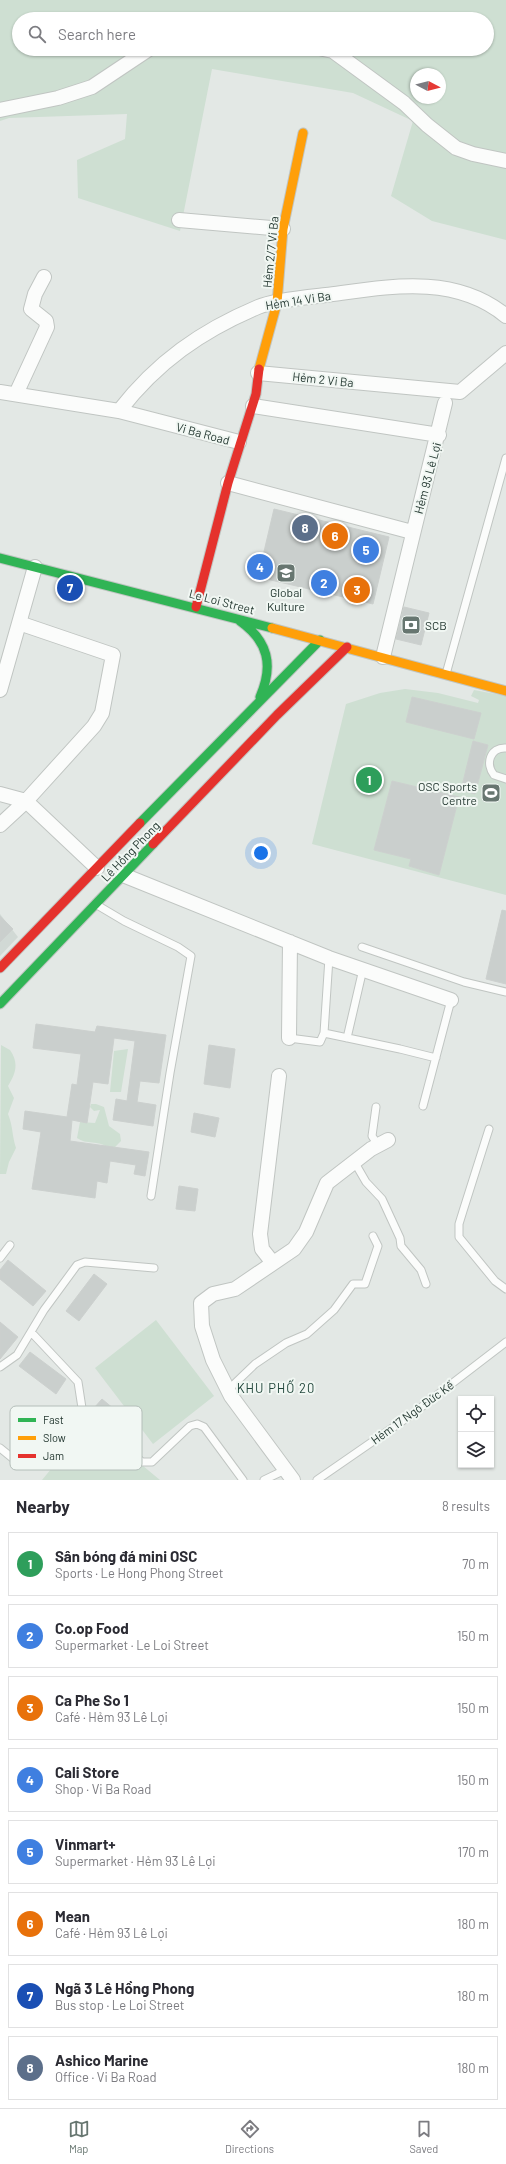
<!DOCTYPE html>
<html lang="en">
<head>
<meta charset="utf-8">
<style>
  body { margin:0; font-family:Barlow,sans-serif; background:#f2f2f3; color:#2b2b33 }
  .controls { position:absolute; right:12px; bottom:12px; display:grid; overflow:hidden; border-radius:0px; box-shadow:0 1px 3px #0004 }
  .controls button { width:36px; height:36px; display:grid; place-items:center; padding:0; border:0; border-bottom:1px solid #e1e1e2; background:#fff; color:#2b2b33; font:20px sans-serif }
  .compass { position:absolute; left:410px; top:68px; width:36px; height:36px; border-radius:50%; background:#fff; box-shadow:0 1px 3px #0004; rotate:97deg }
  .you { position:absolute; left:261px; top:853px; width:14px; height:14px; margin:-10px; border:3px solid #fff; border-radius:50%; background:#1a73e8; box-shadow:0 0 0 6px #1a73e833 }
  .badge { display:grid; place-items:center; width:26px; height:26px; border-radius:50%; background:#677670; color:#fff; font-size:13px; font-weight:700 }
  .pin { position:absolute; translate:-50% -50%; border:2px solid #fff; box-shadow:0 1px 4px #0006 }
  .list { margin:0; padding:0; list-style:none }
  h2 { display:flex; justify-content:space-between; align-items:center; height:52px; margin:0; padding:0 16px; font-size:17px }
  h2 small { font-size:13px; font-weight:400; color:#7c7c81 }
  .list li { display:grid; grid-template-columns:26px 1fr auto; gap:12px; align-items:center; box-sizing:border-box; height:64px; margin:0 8px 8px; padding:0 8px; border:1px solid #e1e1e2; border-radius:0px }
  .list b { display:block; font-size:15px; white-space:nowrap }
  .list p { margin:0; font-size:13px; white-space:nowrap; color:#7c7c81 }
  .list em { font-size:13px; font-style:normal; color:#7c7c81 }
  .icon { flex:none; width:22px; height:22px; fill:none; stroke:currentColor; stroke-width:2; stroke-linecap:round; stroke-linejoin:round }
  .map { position:relative; flex:none; width:506px; height:1480px; overflow:hidden }
  .search { position:absolute; background:#fff; box-shadow:0 1px 3px #0004; left:12px; right:12px; top:12px; height:44px; display:flex; align-items:center; gap:10px; box-sizing:border-box; padding:0 14px; border-radius:22px; color:#7c7c81; font-size:15px }
  .sheet { height:628px; background:#fff }
  nav { display:flex; justify-content:space-around; align-items:center; box-sizing:border-box; height:56px; border-top:1px solid #e1e1e2; background:#fff; font-size:11px; color:#7c7c81 }
  nav a { display:grid; justify-items:center; gap:2px }
  nav .on { color:#677670 }
  .map>svg:first-child { display:block }
  .built { fill:#d1d9d5 }
  .green { fill:#cedfd2; fill-rule:evenodd }
  .building { fill:#cacfcd; stroke:#ccd0ce }
  .lines { fill:none; stroke-linecap:round; stroke-linejoin:round }
  .lane-casing { stroke:#c0c5c2; stroke-width:9 }
  .street-casing { stroke:#c0c5c2; stroke-width:16 }
  .fast-casing { stroke:#c0c5c2; stroke-width:11 }
  .slow-casing { stroke:#c0c5c2; stroke-width:11 }
  .jam-casing { stroke:#c0c5c2; stroke-width:11 }
  .lane { stroke:#fbfcfb; stroke-width:7 }
  .street { stroke:#fbfcfb; stroke-width:14 }
  .fast { stroke:#30b455; stroke-width:9 }
  .slow { stroke:#ff9f0a; stroke-width:9 }
  .jam { stroke:#e5322d; stroke-width:9 }
  .labels { text-anchor:middle; dominant-baseline:central; stroke-width:4; stroke-linejoin:round; paint-order:stroke }
  .street-label { font-size:12px; fill:#243831; stroke:#f1f7f3 }
  .poi-label { font-size:12px; fill:#243831; stroke:#f1f7f3 }
  .neighbourhood-label { font-size:13px; letter-spacing:1px; fill:#22473c; stroke:#f1f7f3 }
  .key { fill:#f1f7f3; stroke:#b4beb9; stroke-width:1 }
  .key-label { font-size:11px; fill:#243831 }
</style>
</head>
<body>
<div class="map">
<svg width="506" height="1480" viewBox="0 0 506 1480">
  <rect width="100%" height="100%" fill="#e3e8e5"/>
  <path class="built" d="M0,914L18,937L0,956Z"/>
  <path class="green" d="M0,0H506V240L432,221L391,196L413,121L353,93L212,69L180,231L78,198L77,160L125,139L127,114L9,118L0,121ZM19,19H487V49H19ZM416,74H440V98H416Z
    M405,689L438,693L478,703L479,700L471,696L474,690L506,696V895L312,844L346,704L380,693ZM412,697L480,713L474,738L406,722ZM474,741L488,745L475,794L461,790ZM392,781L459,797L439,875L409,866L411,859L374,850Z
    M1,1045L10,1050C19,1063 16,1073 8,1086L14,1098L8,1114C13,1126 12,1136 16,1148L9,1162L6,1174H0Z
    M128,1049L121,1092H110L114,1051Z
    M91,1104H96L104,1107L109,1126L120,1134L121,1141L115,1147H107C99,1140 86,1145 77,1138L80,1122L95,1123L100,1110L94,1111L90,1107Z
    M156,1320L214,1396L153,1444L95,1368Z
    M90,1422L160,1480H42Z"/>
  <path class="building" d="M274,509L389,537L373,604L258,577Z
    M404,607L429,613L421,645L396,639Z
    M412,697L481,713L474,739L406,722Z
    M473,741L488,745L475,794L461,790Z
    M392,781L459,797L439,875L409,866L411,859L374,850Z
    M502,910L506,911V984L486,979Z
    M0,916L13,929L0,942Z
    M36,1024L95,1032L97,1026L166,1035L159,1083L140,1081L137,1102L156,1105L153,1126L113,1120L116,1099L127,1101L135,1041L114,1038L108,1084L93,1082L87,1123L72,1120L70,1141L149,1152L145,1176L134,1174L136,1165L110,1161L107,1183L97,1181L95,1198L32,1189L41,1132L23,1129L25,1111L67,1117L72,1084L77,1085L81,1054L33,1048Z
    M209,1045L235,1049L230,1088L204,1084Z
    M194,1113L219,1118L215,1137L191,1132Z
    M179,1186L198,1189L195,1211L176,1209Z
    M8,1260L46,1291L33,1306L0,1279V1270Z
    M94,1274L107,1284L79,1321L66,1311Z
    M0,1322L18,1337L0,1359Z
    M30,1352L66,1379L56,1394L19,1366Z
    M102,1399L133,1425L126,1434L94,1408Z"/>
  <g class="lines">
    <defs>
      <path id="lane" d="M446,674L506,458
        M506,748C490,747 485,764 494,775L506,779
        M97,905L124,921L178,947L191,956L170,1073L151,1196
        M362,947L464,982L506,992
        M324,1033L400,1049L436,1058
        M289,1038L320,1042L324,1033L329,958
        M347,1038L363,969
        M423,1106L451,1000
        M376,1107L372,1136L378,1145
        M489,1129L463,1211L459,1224V1237L495,1281L506,1289
        M355,1163L366,1182L382,1199L400,1238L401,1246L421,1270L426,1284
        M0,1258L10,1245
        M31,1332L78,1382L82,1408L90,1417L142,1462H152L190,1426L197,1424L204,1427L243,1480
        M0,1367L17,1355L44,1310L77,1265L85,1262L154,1268
        M228,1390L255,1364L286,1343L307,1334L334,1310L353,1284H365L378,1246L373,1236
        M0,1448L16,1461L35,1462L82,1408
        M264,1480L285,1470
        M317,1480L411,1415L506,1342"/>
      <path id="street" d="M323,49L333,51L404,103L427,125L456,148L473,154L506,161
        M0,110L58,98L92,87L149,49
        M179,220L283,229
        M258,373L460,392L506,353
        M0,392L119,411L239,442
        M16,394L47,327L46,321L31,309L35,294L44,277
        M253,406L439,435
        M119,411C157,362 201,331 258,307C274,300 308,297 326,295C387,287 454,273 506,316
        M228,483L412,532
        M383,657L445,403
        M0,690L35,567
        M0,794L26,801L97,868
        M0,825L26,801L94,726L102,713L113,655L19,623
        M123,875L329,958L451,1000
        M289,1038L290,942
        M273,1263L262,1249L260,1234L279,1076
        M293,1480L231,1396L213,1360L202,1326L201,1303L213,1294L235,1289L294,1249L306,1232L327,1183L371,1149L388,1140"/>
      <path id="fast" d="M0,558L272,628
        M240,621C268,641 274,665 260,697
        M140,823L320,640
        M0,1004L153,844"/>
      <path id="slow" d="M259,369L277,303L283,229L303,133
        M272,628L506,691"/>
      <path id="jam" d="M196,607L228,483L256,394L259,369
        M153,844L277,715L347,647
        M0,968L140,823"/>
    </defs>
    <use href="#lane" class="lane-casing"/>
    <use href="#street" class="street-casing"/>
    <use href="#fast" class="fast-casing"/>
    <use href="#slow" class="slow-casing"/>
    <use href="#jam" class="jam-casing"/>
    <use href="#lane" class="lane"/>
    <use href="#street" class="street"/>
    <use href="#fast" class="fast"/>
    <use href="#slow" class="slow"/>
    <use href="#jam" class="jam"/>
  </g>
  <defs>
    <symbol id="university-square" viewBox="-11 -11 22 22"><rect x="-9" y="-9" width="18" height="18" rx="4" fill="#677670" stroke="#f1f7f3"/><path d="M0-5L7-2L0 1L-7-2ZM-4 1L0 2.5L4 1V4Q0 6-4 4Z" fill="#fff"/></symbol>
    <symbol id="bank-square" viewBox="-11 -11 22 22"><rect x="-9" y="-9" width="18" height="18" rx="4" fill="#677670" stroke="#f1f7f3"/><path d="M-6-4H6V4H-6ZM0-2.3a2.3 2.3 0 1 0 0 4.6a2.3 2.3 0 1 0 0-4.6Z" fill="#fff"/></symbol>
    <symbol id="stadium-square" viewBox="-11 -11 22 22"><rect x="-9" y="-9" width="18" height="18" rx="4" fill="#677670" stroke="#f1f7f3"/><path d="M0-5a6.5 5 0 1 0 0 10a6.5 5 0 1 0 0-10ZM-3.5-1.8h7v3.6h-7Z" fill="#fff"/></symbol>
  </defs>
  <g fill-rule="evenodd">
    <use href="#university-square" x="275" y="562" width="22" height="22"/>
    <use href="#bank-square" x="400" y="614" width="22" height="22"/>
    <use href="#stadium-square" x="480" y="782" width="22" height="22"/>
  </g>
  <g class="labels">
    <g class="street-label">
      <text transform="translate(270 252) rotate(-84)">Hẻm 2/7 Vi Ba</text>
      <text transform="translate(298 300) rotate(-9)">Hẻm 14 Vi Ba</text>
      <text transform="translate(323 379) rotate(6)">Hẻm 2 Vi Ba</text>
      <text transform="translate(203 433) rotate(15)">Vi Ba Road</text>
      <text transform="translate(427 478) rotate(-75)">Hẻm 93 Lê Lợi</text>
      <text transform="translate(222 601) rotate(15)">Le Loi Street</text>
      <text transform="translate(130 851) rotate(-46)">Lê Hồng Phong</text>
      <text transform="translate(412 1412) rotate(-36)">Hẻm 17 Ngô Đức Kế</text>
    </g>
    <g class="poi-label">
      <text x="286" y="592">Global<tspan x="286" dy="14">Kulture</tspan></text>
      <text x="425" y="625" text-anchor="start">SCB</text>
      <text x="477" y="786" text-anchor="end">OSC Sports<tspan x="477" dy="14">Centre</tspan></text>
    </g>
    <g class="neighbourhood-label">
      <text x="276" y="1388">KHU PHỐ 20</text>
    </g>
  </g>
  <rect x="10" y="1406" width="132" height="64" rx="6" class="key"/>
  <rect x="18" y="1418" width="18" height="4" fill="#30b455"/>
  <rect x="18" y="1436" width="18" height="4" fill="#ff9f0a"/>
  <rect x="18" y="1454" width="18" height="4" fill="#e5322d"/>
  <g class="key-label">
    <text x="43" y="1424">Fast</text>
    <text x="43" y="1442">Slow</text>
    <text x="43" y="1460">Jam</text>
  </g>
</svg>
<div class="controls">
<button><svg class="icon" aria-label="locate" viewBox="0 0 24 24"><circle cx="12" cy="12" r="6"/><path d="M12 2v4M12 18v4M2 12h4M18 12h4"/></svg></button>
<button><svg class="icon" aria-label="layers" viewBox="0 0 24 24"><path d="M12 4l9 5-9 5-9-5zM3 14l9 5 9-5"/></svg></button>
</div>
<svg class="compass" viewBox="-18 -18 36 36"><path d="M0-13l5 13h-10z" fill="#e53935"/><path d="M0 13l5-13h-10z" fill="#7c7c81"/></svg>
<div class="you"></div>
<div class="pin badge" style="left:369px;top:780px;background:#2e9e5b">1</div>
<div class="pin badge" style="left:324px;top:583px;background:#3f7fe0">2</div>
<div class="pin badge" style="left:357px;top:590px;background:#e8710a">3</div>
<div class="pin badge" style="left:260px;top:567px;background:#3f7fe0">4</div>
<div class="pin badge" style="left:366px;top:550px;background:#3f7fe0">5</div>
<div class="pin badge" style="left:335px;top:536px;background:#e8710a">6</div>
<div class="pin badge" style="left:70px;top:588px;background:#1a4fb4">7</div>
<div class="pin badge" style="left:305px;top:528px;background:#5c6f8a">8</div>
<div class="search"><svg class="icon" aria-label="search" viewBox="0 0 24 24"><circle cx="10" cy="10" r="6"/><path d="M15 15l6 6"/></svg>Search here</div>
</div>
<section class="sheet">
<h2>Nearby<small>8 results</small></h2>
<ul class="list">
<li><span class="badge" style="background:#2e9e5b">1</span><div><b>Sân bóng đá mini OSC</b><p>Sports · Le Hong Phong Street</p></div><em>70 m</em></li>
<li><span class="badge" style="background:#3f7fe0">2</span><div><b>Co.op Food</b><p>Supermarket · Le Loi Street</p></div><em>150 m</em></li>
<li><span class="badge" style="background:#e8710a">3</span><div><b>Ca Phe So 1</b><p>Café · Hẻm 93 Lê Lợi</p></div><em>150 m</em></li>
<li><span class="badge" style="background:#3f7fe0">4</span><div><b>Cali Store</b><p>Shop · Vi Ba Road</p></div><em>150 m</em></li>
<li><span class="badge" style="background:#3f7fe0">5</span><div><b>Vinmart+</b><p>Supermarket · Hẻm 93 Lê Lợi</p></div><em>170 m</em></li>
<li><span class="badge" style="background:#e8710a">6</span><div><b>Mean</b><p>Café · Hẻm 93 Lê Lợi</p></div><em>180 m</em></li>
<li><span class="badge" style="background:#1a4fb4">7</span><div><b>Ngã 3 Lê Hồng Phong</b><p>Bus stop · Le Loi Street</p></div><em>180 m</em></li>
<li><span class="badge" style="background:#5c6f8a">8</span><div><b>Ashico Marine</b><p>Office · Vi Ba Road</p></div><em>180 m</em></li>
</ul>
</section>
<nav>
<a class="on"><svg class="icon" aria-label="map" viewBox="0 0 24 24"><path d="M3 6l6-2 6 2 6-2v14l-6 2-6-2-6 2zM9 4v14M15 6v14"/></svg>Map</a>
<a><svg class="icon" aria-label="directions" viewBox="0 0 24 24"><path d="M12 3l9 9-9 9-9-9zM9 14v-3h6M13 9l2 2-2 2"/></svg>Directions</a>
<a><svg class="icon" aria-label="saved" viewBox="0 0 24 24"><path d="M7 4h10v16l-5-4-5 4z"/></svg>Saved</a>
</nav>
</body>
</html>
